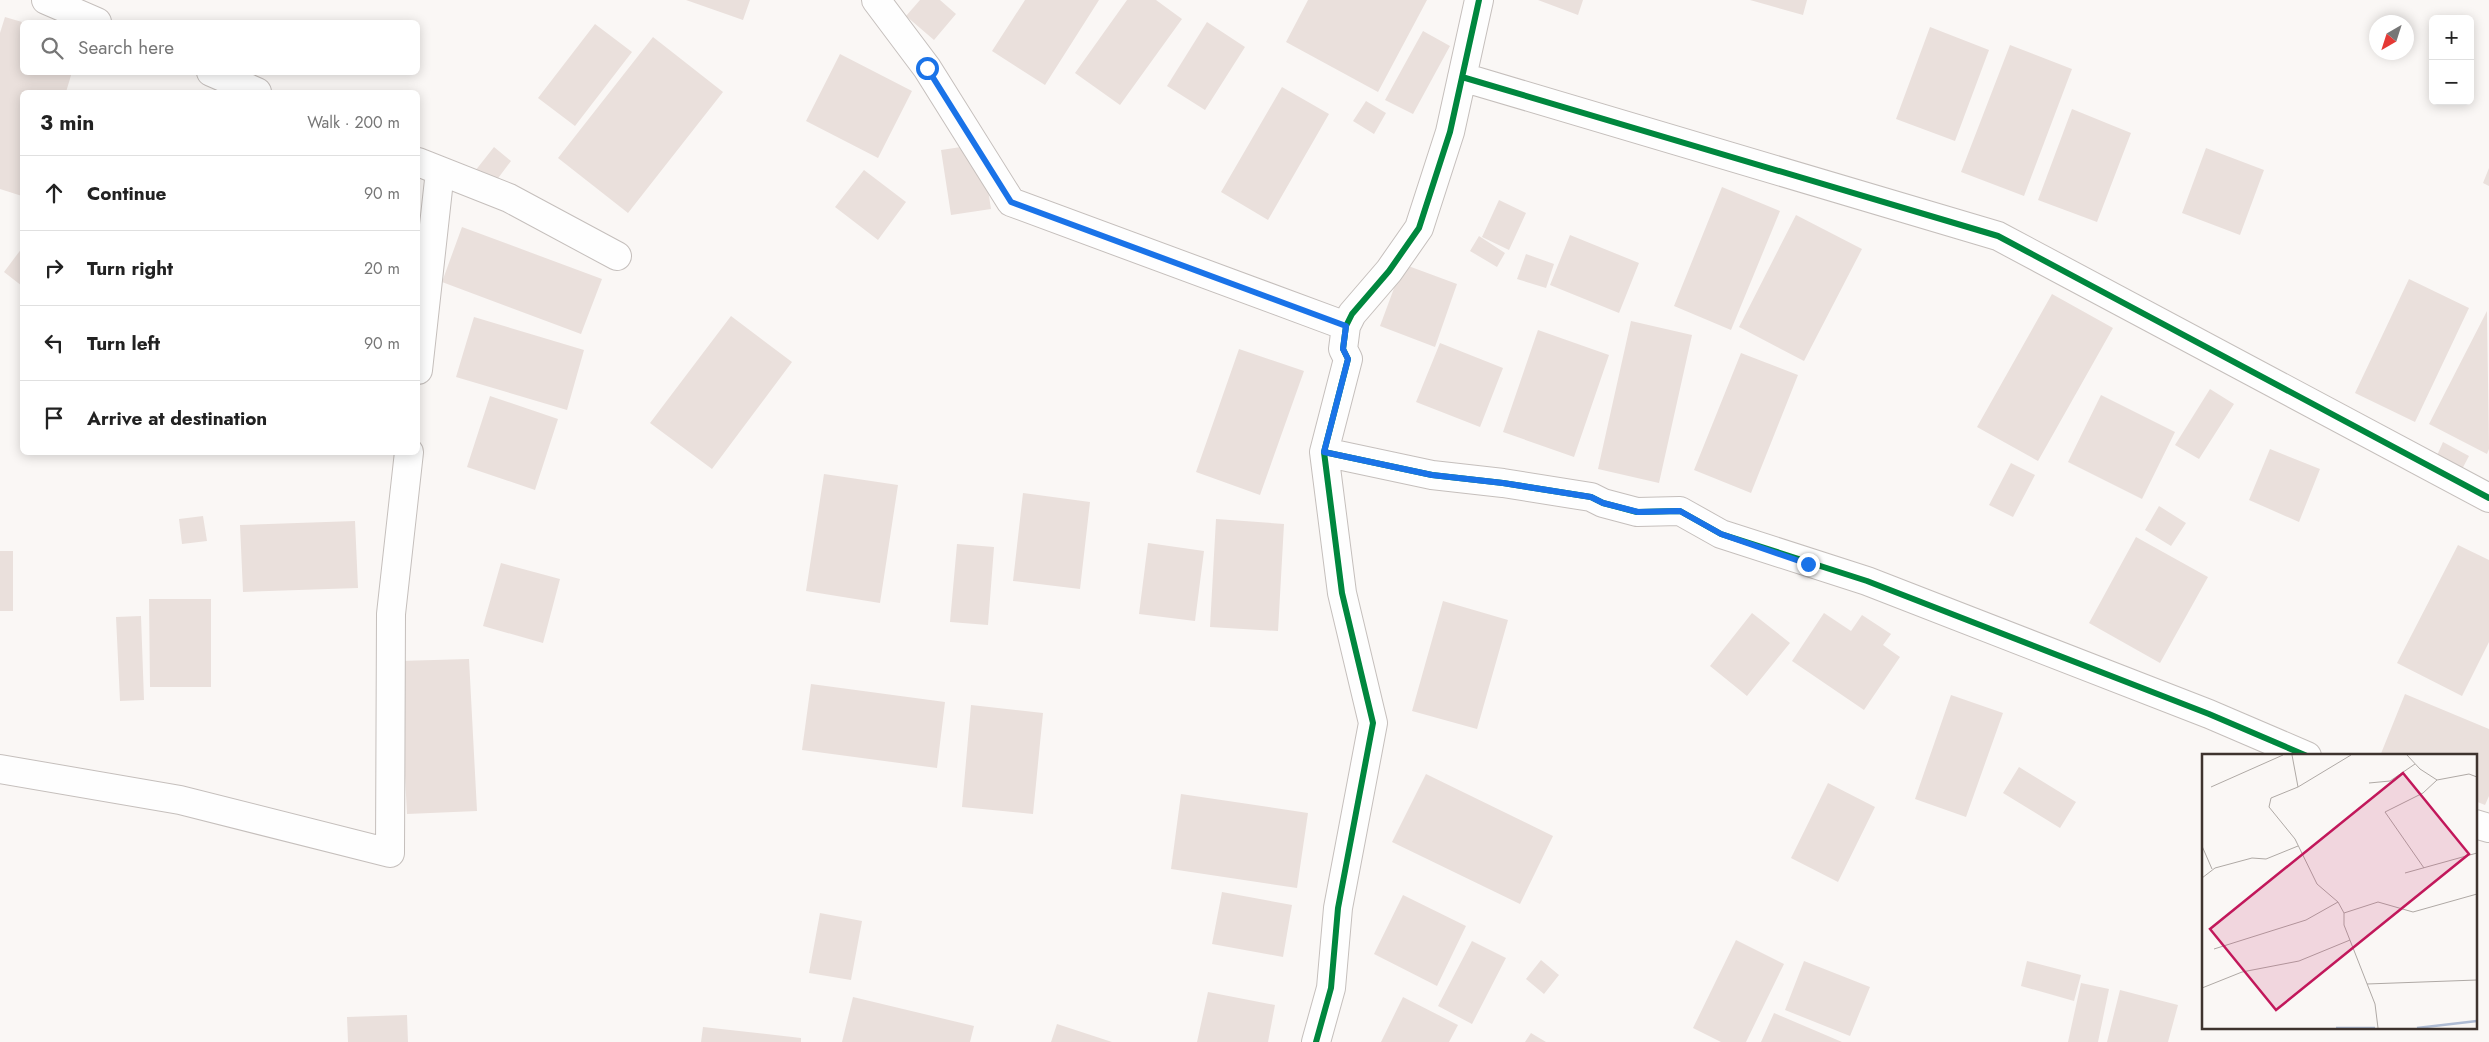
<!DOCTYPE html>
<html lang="en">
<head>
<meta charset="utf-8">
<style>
  body { margin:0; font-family:Jost,sans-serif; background:#f6f6f6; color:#222 }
  .controls { position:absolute; right:15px; top:15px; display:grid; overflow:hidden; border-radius:8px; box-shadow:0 2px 12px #0003 }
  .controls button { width:45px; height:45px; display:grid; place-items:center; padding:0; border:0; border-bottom:1px solid #e0e0e0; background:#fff; color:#222; font:25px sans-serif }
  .compass { position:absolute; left:2369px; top:15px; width:45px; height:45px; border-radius:50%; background:#fff; box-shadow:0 2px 12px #0003; rotate:219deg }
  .stop { position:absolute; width:15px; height:15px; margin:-11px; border:4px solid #1a73e8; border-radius:50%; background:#fff }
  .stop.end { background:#1a73e8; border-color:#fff; box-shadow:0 1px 5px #0008 }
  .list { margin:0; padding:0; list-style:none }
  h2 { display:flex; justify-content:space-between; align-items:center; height:65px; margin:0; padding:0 20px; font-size:21px }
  h2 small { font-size:16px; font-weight:400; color:#767676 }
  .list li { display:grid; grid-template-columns:32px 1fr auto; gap:15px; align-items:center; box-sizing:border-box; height:75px; padding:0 20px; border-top:1px solid #e0e0e0 }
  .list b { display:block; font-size:19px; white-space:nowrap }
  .list em { font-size:16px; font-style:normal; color:#767676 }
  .icon { flex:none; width:28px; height:28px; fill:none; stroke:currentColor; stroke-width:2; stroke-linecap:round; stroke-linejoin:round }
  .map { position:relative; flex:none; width:2489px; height:1042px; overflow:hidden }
  .search { position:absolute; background:#fff; box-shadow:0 2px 12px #0003; left:20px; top:20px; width:400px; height:55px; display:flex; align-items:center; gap:12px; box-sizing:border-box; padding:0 18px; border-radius:8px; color:#767676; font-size:19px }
  .panel { position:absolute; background:#fff; box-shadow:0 2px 12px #0003; left:20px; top:90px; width:400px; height:365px; border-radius:8px }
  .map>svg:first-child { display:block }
  .building { fill:#eae0dc }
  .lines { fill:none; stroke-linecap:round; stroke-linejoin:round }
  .street-casing { stroke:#c5bfbc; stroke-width:30 }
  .street { stroke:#fefefe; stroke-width:28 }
  .cycleway-casing { stroke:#fff; stroke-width:9 }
  .cycleway { stroke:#00873e; stroke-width:6 }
  .route { stroke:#1a73e8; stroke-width:6 }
  .inset-river { fill:none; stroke:#afbcd4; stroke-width:2.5 }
  .inset-road { fill:none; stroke:#afa9a5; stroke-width:1 }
  .view { fill:#c2185b; fill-opacity:0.15; stroke:#c2185b; stroke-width:2.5 }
  .inset-edge { fill:none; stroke:#3e332e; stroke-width:2.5 }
</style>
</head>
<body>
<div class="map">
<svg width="2489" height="1042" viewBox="0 0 2489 1042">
  <rect width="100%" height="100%" fill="#faf7f5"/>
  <path class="building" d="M686,0H750L743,20Z
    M920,0H940L956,14L934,40L906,16Z
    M1025,0H1099L1045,85L992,51Z
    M1127,0H1156L1182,19L1120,105L1075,73Z
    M1308,0H1427L1378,92L1286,42Z
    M1538,0H1583L1578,15Z
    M1750,0H1807L1803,15Z
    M5,17L22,22V72H72L66,92H22V196L0,189V33Z
    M1207,22L1245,47L1205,110L1167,86Z
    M595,24L632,52L575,126L538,98Z
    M1930,27L1989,50L1955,141L1896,119Z
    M1423,31L1450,46L1413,114L1385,100Z
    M653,37L723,92L628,213L558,158Z
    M2010,45L2072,69L2024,196L1961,172Z
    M840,54L912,91L878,158L806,121Z
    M1282,87L1329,114L1268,220L1221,192Z
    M1366,101L1386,113L1374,134L1353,121Z
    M2072,109L2131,133L2097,222L2038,200Z
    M981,144L991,209L951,215L941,150Z
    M494,147L511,161L493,185L475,171Z
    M2206,148L2264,170L2240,235L2182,213Z
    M2489,168V186L2483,183Z
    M864,170L906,202L878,240L835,207Z
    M1722,187L1780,211L1731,330L1674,306Z
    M1499,200L1526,213L1509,250L1482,237Z
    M1796,215L1862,249L1804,361L1739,327Z
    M462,227L602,279L581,334L442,282Z
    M1570,235L1639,263L1619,313L1550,285Z
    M1479,236L1505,253L1497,267L1470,251Z
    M22,248V286L4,272Z
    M1526,254L1554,264L1546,288L1517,279Z
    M1403,264L1457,284L1435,347L1380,326Z
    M2409,279L2469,308L2415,422L2355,393Z
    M2052,294L2113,328L2038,461L1977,427Z
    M2487,311L2489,449L2487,454L2429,424Z
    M731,316L792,362L712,469L650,423Z
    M474,317L584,350L567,410L456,377Z
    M1631,321L1692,335L1659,483L1598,469Z
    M1538,330L1609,355L1574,457L1503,432Z
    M1440,343L1503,368L1480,427L1416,402Z
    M1239,349L1304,371L1260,495L1196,472Z
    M1741,353L1798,375L1751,493L1694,470Z
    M2210,389L2234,404L2199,459L2175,445Z
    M2101,395L2175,432L2142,499L2068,462Z
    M490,396L558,419L535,490L467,467Z
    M2443,442L2469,456L2460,473L2435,460Z
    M2270,449L2320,469L2299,522L2249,500Z
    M2011,463L2035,475L2013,517L1989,505Z
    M824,474L898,485L880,603L806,591Z
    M1023,493L1090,502L1080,589L1013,581Z
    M2159,506L2186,523L2171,546L2145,530Z
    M203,516L207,541L182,544L179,519Z
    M1216,519L1284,524L1278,631L1210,627Z
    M355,521L358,588L243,592L240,525Z
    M2136,537L2208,577L2160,663L2089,623Z
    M1148,543L1204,551L1195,621L1139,614Z
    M957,544L994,547L988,625L950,622Z
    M2458,545L2489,560V642L2462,696L2397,663Z
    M0,551H13V611H0Z
    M501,563L560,579L543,643L483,626Z
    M149,599H211V687H150Z
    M1443,601L1508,620L1477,729L1412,711Z
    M1752,613L1790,643L1747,696L1710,666Z
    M1824,613L1851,631L1862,615L1891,634L1883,645L1900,657L1864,710L1792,661Z
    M141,616L144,700L120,701L116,617Z
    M469,659L477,811L407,814L399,661Z
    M811,684L945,702L937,768L802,750Z
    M2405,694L2489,729V796L2485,805L2475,801V756H2380Z
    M1951,695L2003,713L1966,817L1915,799Z
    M971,705L1043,713L1033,814L962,807Z
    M2019,767L2076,802L2060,828L2003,793Z
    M1426,774L1553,836L1520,904L1392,842Z
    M1828,783L1875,807L1838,882L1791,858Z
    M1181,794L1308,813L1297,888L1171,869Z
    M1222,892L1292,905L1283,957L1212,944Z
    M1403,895L1466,926L1437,986L1374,954Z
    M820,913L862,921L851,980L809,973Z
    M1736,940L1784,964L1746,1042H1721L1693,1028Z
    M1472,941L1506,958L1472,1024L1438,1006Z
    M1541,960L1559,975L1544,994L1526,979Z
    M1804,961L1870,987L1850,1036L1785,1010Z
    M2027,961L2081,975L2074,1001L2021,986Z
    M2081,983L2109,989L2098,1042H2068Z
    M2120,990L2178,1005L2168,1042H2107Z
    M1208,992L1275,1005L1268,1042H1197Z
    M853,997L974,1026L970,1042H842Z
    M1403,997L1458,1025L1449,1042H1381Z
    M1774,1013L1842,1042H1761Z
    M407,1015L408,1042H348L347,1017Z
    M1057,1024L1112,1042H1051Z
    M703,1027L801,1038V1042H701Z
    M1531,1033L1546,1042H1525Z"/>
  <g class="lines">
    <defs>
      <path id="street" d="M46,0L97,22
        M876,0L927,68L1011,202L1346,326
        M211,72L257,92
        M1462,77L1998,236L2489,498
        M418,162L509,198L617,256
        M418,370L440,171
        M1324,452L1432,475L1503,483L1591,497L1603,503L1637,512L1680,511L1721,534L1867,581L2209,714L2307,756
        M0,769L180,800L390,853L391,614L409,452
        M2475,824L2489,828
        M1316,1042L1331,988L1338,908L1373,723L1342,593L1324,452L1348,359L1343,349L1346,326L1352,314L1389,271L1419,228L1450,132L1479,0"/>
    </defs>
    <use href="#street" class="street-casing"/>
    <use href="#street" class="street"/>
    <defs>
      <path id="cycleway" d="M1462,77L1998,236L2489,498
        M1324,452L1432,475L1503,483L1591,497L1603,503L1637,512L1680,511L1721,534L1867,581L2209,714L2307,756
        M1316,1042L1331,988L1338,908L1373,723L1342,593L1324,452L1348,359L1343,349L1346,326L1352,314L1389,271L1419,228L1450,132L1479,0"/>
    </defs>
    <use href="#cycleway" class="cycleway-casing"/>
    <use href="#cycleway" class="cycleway"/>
  </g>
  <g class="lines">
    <path class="route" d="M927,68L1011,202L1346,326L1343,349L1348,359L1324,452L1432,475L1503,483L1591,497L1603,503L1638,512L1680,511L1721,534L1808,564"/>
  </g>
  <g transform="translate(2202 754)">
    <rect width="275" height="275" fill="#faf7f5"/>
    <path class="inset-river" d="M134,274H173M215,274L275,267"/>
    <path class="inset-road" d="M90,1L96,33M149,1L96,33L69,44L67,53L93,85L115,130L136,148L142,159V171L173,250L176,274M205,1L218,15L235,26M167,29L188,27L213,10M9,33L81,1M0,92L10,115M222,114L183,58L221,39L235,26L267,20L275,23M203,119L275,99M0,124L13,114L50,104L64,105L96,92M142,159L176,148L211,158L275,140M12,195L104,166L136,148M165,230L275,226M0,234L40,218L97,207L148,186"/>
    <path class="view" d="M201,19L267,100L74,256L8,175Z"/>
    <rect width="275" height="275" class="inset-edge"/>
  </g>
</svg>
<div class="controls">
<button>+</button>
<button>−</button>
</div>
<svg class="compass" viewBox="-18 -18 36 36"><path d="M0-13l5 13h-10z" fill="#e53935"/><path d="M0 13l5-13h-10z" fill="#767676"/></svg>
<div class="stop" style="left:927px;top:68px"></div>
<div class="stop end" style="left:1808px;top:564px"></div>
<div class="search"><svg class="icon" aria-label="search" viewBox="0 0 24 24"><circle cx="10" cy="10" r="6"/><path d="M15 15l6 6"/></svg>Search here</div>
<section class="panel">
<h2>3 min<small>Walk · 200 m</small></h2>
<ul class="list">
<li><svg class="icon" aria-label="ahead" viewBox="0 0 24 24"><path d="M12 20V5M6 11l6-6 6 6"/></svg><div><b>Continue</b></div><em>90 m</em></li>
<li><svg class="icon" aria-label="right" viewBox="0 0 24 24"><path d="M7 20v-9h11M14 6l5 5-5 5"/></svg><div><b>Turn right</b></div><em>20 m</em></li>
<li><svg class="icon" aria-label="left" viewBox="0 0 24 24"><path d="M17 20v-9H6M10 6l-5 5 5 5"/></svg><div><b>Turn left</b></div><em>90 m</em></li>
<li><svg class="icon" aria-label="arrive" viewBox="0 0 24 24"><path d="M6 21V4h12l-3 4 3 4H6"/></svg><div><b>Arrive at destination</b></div></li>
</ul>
</section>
</div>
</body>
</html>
